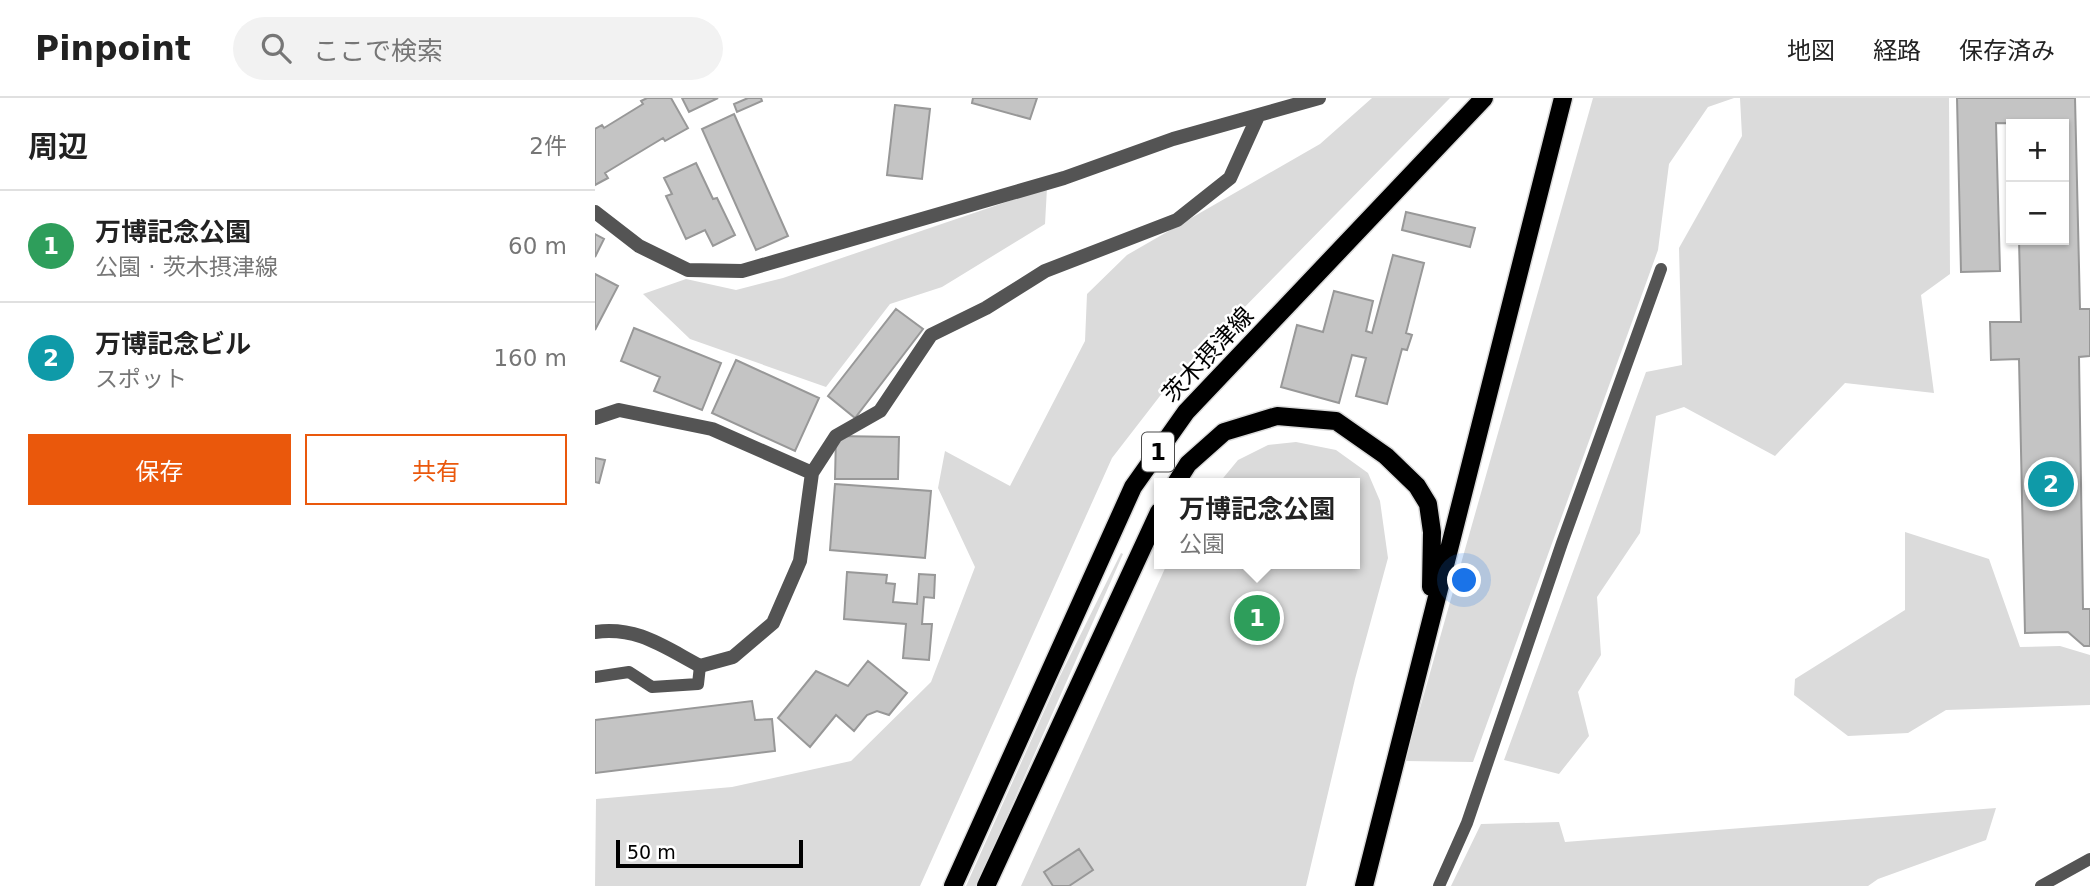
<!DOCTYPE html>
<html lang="ja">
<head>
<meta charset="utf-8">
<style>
  body { margin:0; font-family:"DejaVu Sans","Noto Sans JP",sans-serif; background:#f2f2f2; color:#222 }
  .controls { position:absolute; right:21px; top:21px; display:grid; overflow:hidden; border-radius:0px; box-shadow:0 2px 5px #0004 }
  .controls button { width:63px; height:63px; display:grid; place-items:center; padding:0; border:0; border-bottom:2px solid #e0e0e0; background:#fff; color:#222; font:35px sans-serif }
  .scale { position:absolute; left:21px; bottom:18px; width:187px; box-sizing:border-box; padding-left:7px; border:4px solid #000; border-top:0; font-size:19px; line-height:24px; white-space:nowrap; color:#000; -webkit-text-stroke:5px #fff; paint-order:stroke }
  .you { position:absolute; left:870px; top:483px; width:24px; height:24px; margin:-18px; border:5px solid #fff; border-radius:50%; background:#1a73e8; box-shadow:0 0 0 10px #1a73e833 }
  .badge { display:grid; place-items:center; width:46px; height:46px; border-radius:50%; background:#ea580c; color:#fff; font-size:23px; font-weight:700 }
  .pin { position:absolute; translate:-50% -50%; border:4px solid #fff; box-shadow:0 2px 7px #0006 }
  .popup { position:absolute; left:559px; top:380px; width:206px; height:91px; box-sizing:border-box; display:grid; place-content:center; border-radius:0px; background:#fff; filter:drop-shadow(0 2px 5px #0005); font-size:23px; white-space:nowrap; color:#767676 }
  .popup b { font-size:26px; color:#222 }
  .popup::after { content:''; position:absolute; left:50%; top:100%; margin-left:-14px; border:14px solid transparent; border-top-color:#fff }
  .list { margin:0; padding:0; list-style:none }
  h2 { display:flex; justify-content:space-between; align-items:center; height:91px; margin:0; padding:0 28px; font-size:30px }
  h2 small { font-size:23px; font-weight:400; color:#767676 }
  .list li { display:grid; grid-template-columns:46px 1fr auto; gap:21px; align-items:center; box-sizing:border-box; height:112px; padding:0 28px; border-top:2px solid #e0e0e0 }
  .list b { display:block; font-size:26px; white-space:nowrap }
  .list p { margin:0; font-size:23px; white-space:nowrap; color:#767676 }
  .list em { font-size:23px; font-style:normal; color:#767676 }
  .actions { display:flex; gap:14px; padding:21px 28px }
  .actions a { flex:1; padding:16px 0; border:2px solid #ea580c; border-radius:0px; text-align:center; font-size:24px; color:#ea580c }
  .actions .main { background:#ea580c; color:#fff }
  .icon { flex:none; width:38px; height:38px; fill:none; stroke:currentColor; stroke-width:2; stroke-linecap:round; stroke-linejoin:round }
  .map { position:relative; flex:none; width:1495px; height:788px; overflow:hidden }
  header { display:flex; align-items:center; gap:42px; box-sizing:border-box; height:98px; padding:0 35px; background:#fff; border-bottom:2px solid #e0e0e0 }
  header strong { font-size:33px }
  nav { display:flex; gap:38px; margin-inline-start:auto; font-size:24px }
  .search { width:490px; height:63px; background:#f2f2f2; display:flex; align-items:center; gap:18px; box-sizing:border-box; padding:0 24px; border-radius:38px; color:#767676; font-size:26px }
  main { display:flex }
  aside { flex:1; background:#fff }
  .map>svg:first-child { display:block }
  .green { fill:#dbdbdb }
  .building { fill:#c4c4c4; stroke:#989898; stroke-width:2 }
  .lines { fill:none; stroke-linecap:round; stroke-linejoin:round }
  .primary-casing { stroke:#dbdbdb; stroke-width:21 }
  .lane { stroke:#545454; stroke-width:12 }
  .street { stroke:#545454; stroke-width:14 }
  .primary { stroke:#000; stroke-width:18 }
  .labels { text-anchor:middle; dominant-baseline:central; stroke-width:5; stroke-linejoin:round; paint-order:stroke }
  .shield { fill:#fff; stroke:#4c4c4c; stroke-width:2 }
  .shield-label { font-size:23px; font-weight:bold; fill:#000 }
  .street-label { font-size:24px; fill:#000; stroke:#fff }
</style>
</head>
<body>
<header>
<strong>Pinpoint</strong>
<div class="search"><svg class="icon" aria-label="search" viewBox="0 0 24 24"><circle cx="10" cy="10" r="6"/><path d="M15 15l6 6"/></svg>ここで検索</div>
<nav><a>地図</a><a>経路</a><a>保存済み</a></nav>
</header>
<main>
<aside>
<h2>周辺<small>2件</small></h2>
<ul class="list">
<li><span class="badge" style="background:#2e9e5b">1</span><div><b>万博記念公園</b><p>公園 · 茨木摂津線</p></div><em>60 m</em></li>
<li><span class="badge" style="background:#0f9aa8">2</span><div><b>万博記念ビル</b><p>スポット</p></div><em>160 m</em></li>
</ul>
<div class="actions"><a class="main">保存</a><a>共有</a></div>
</aside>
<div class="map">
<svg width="1495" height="788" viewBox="0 0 1495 788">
  <rect width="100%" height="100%" fill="#fff"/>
  <path class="green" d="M777,0H855L575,285L517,360L325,788H0L1,701L137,689L256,663L336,584L380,469L343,390L350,353L415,388L490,243L492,196L532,157L725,46Z
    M998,0H1139L1113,9L1074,66L1063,152L878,664L810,663Z
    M1145,0H1354L1355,176L1326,197L1339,295L1250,285L1180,358L1089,309L1061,318L1045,435L1002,499L1006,557L983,594L994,638L964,676L909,662L1051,274L1087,267L1084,150L1147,38Z
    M452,90L450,126L347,189L295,206L231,289L95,241L48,196L91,181L141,192L188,180Z
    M701,344L741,352L773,375L785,403L793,460L760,581L711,788H426L572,466H760V385H624L643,362L673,347Z
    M1310,434L1394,461L1425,549L1465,548L1495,557V607L1351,612L1313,635L1253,638L1199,597L1200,581L1310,512Z
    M526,455L528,456L381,788H371L464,580Z
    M1401,710L1391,742L1283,781L1273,788H856L886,726L964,724L970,744Z"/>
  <path class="building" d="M52,0H76L93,30L70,43L68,40L10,75L13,80L0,87V31L7,27L9,30L48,6L46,3Z
    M87,0H123L94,14Z
    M153,0H166L167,3L142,14L139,6Z
    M378,0H442L435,21L377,5Z
    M1362,0H1480L1485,211H1495V258L1484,259L1488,511H1495V548H1489L1473,534L1430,535L1424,261L1396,262L1395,224H1426L1424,142H1469V26L1401,25L1405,173L1366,174Z
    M300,7L335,11L327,81L292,77Z
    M139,16L193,138L161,152L107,31Z
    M101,65L118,101L122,100L140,137L118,148L110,132L91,141L71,98L77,96L69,80Z
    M811,114L880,130L875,149L807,132Z
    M0,136L9,141L0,159Z
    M798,157L829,165L811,235L817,237L812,252L807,251L792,306L761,298L771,260L757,257L744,305L686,289L702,227L728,234L739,193L778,203L771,233L777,235Z
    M0,176L23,188L0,232Z
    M301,211L328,231L260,320L233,298Z
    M39,230L126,265L107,312L59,293L65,279L26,263Z
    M141,262L224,300L200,353L117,315Z
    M241,338L304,339L303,381H240Z
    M0,360L10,362L4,385L0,384Z
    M240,386L336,393L330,460L235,452Z
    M252,474L292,477L291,485L300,486L298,504L322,506L324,476L340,477L339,500L329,499L327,526H337L334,562L308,560L311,526L249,521Z
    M273,563L312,595L294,617L282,613L272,617L259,633L241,617L215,649L183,620L221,573L253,588Z
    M157,603L160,622L177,621L180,653L0,675V622Z
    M484,751L498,772L474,788H458L449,774Z"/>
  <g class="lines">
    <defs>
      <path id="primary" d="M581,385L593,366L629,334L682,318L741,323L791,358L822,388L833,406L837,434L836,489
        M358,788L538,389L591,314L889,0
        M391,788L564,414
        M769,788L968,0"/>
    </defs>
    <use href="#primary" class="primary-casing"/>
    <path class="lane" d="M0,579L34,574L57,589L103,586L105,568
      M844,788L872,725L967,445L1066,171
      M1446,788L1495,761"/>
    <path class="street" d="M0,114L44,148L93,172L147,173L469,80L578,41L724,0
      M0,320L24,312L117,331L217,375
      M0,534C42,528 69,549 105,568L138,559L178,525L205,463L217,375L241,338L285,313L336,237L391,210L450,173L582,122L635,80L663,18"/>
    <use href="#primary" class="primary"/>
  </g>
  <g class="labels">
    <rect class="shield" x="547" y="334.5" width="32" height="39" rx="5"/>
    <g class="shield-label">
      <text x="563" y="354">1</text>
    </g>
    <g class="street-label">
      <text transform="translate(613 257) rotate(-47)">茨木摂津線</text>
    </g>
  </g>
</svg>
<div class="controls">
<button>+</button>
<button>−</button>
</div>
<div class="scale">50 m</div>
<div class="you"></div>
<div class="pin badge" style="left:662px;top:520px;background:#2e9e5b">1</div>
<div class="popup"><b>万博記念公園</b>公園</div>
<div class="pin badge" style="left:1456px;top:386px;background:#0f9aa8">2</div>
</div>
</main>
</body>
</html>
